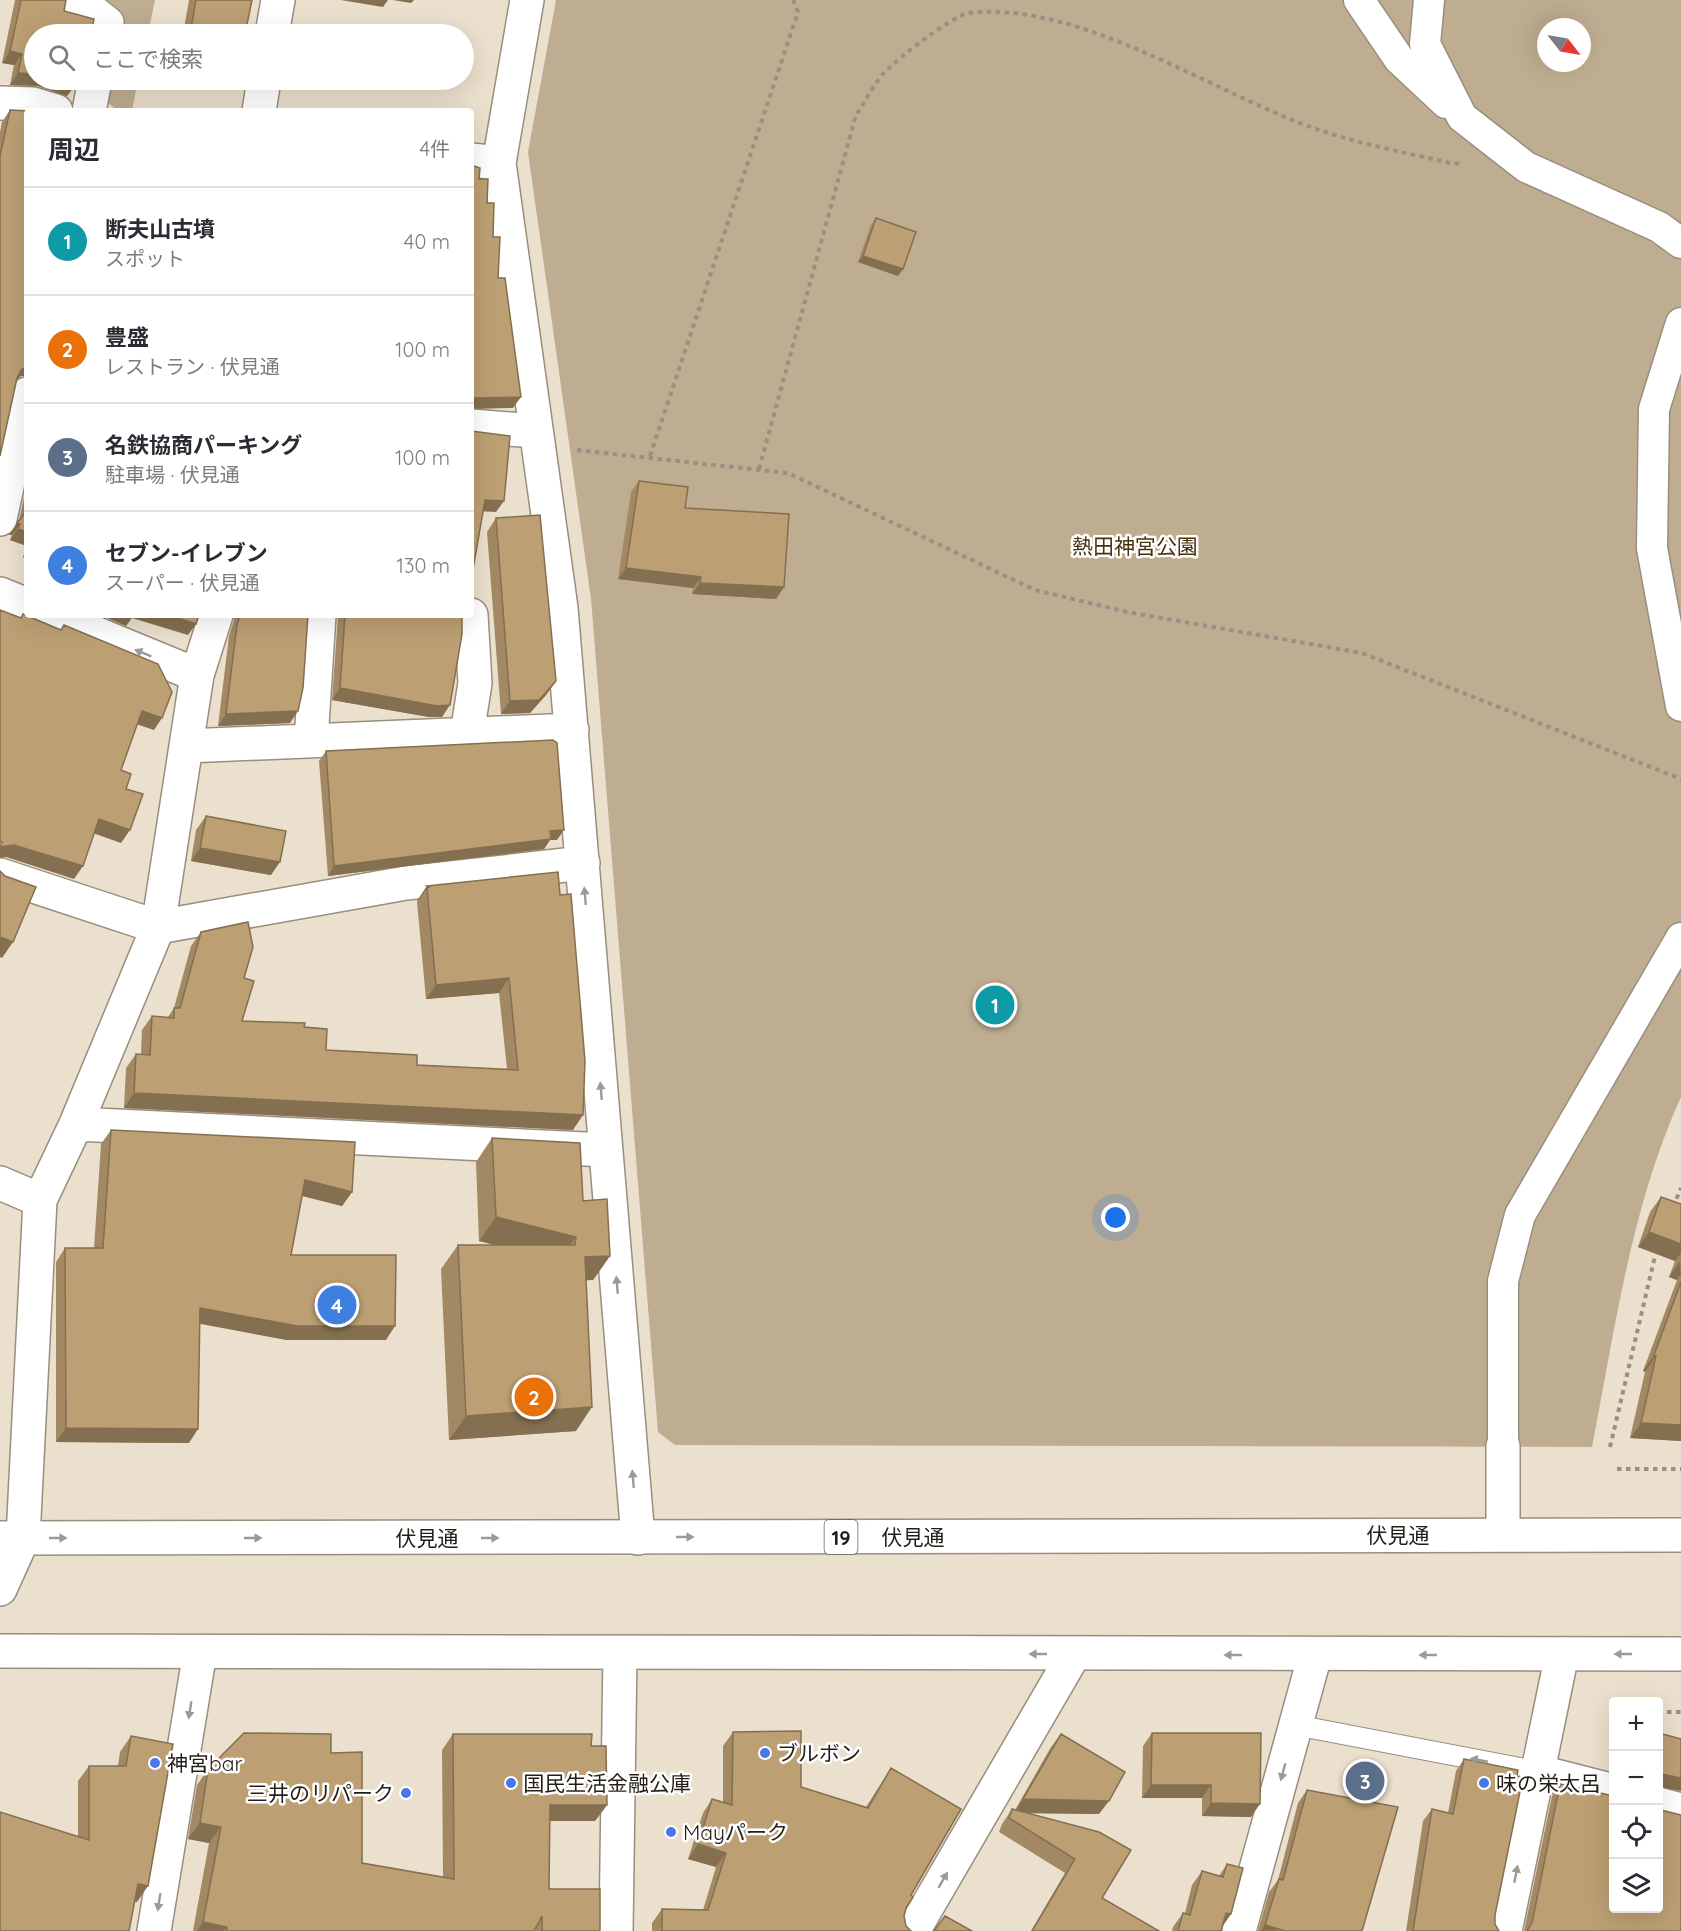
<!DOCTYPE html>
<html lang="ja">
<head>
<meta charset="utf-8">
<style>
  body { margin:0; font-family:Quicksand,"Noto Sans JP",sans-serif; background:#f2f2f3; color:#2b2b33 }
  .controls { position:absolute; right:18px; bottom:18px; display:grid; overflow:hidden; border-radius:6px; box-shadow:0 6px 24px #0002 }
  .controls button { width:54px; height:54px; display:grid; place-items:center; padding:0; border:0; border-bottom:2px solid #e1e1e2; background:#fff; color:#2b2b33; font:30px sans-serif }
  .compass { position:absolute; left:1537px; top:18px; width:54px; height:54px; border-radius:50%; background:#fff; box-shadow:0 6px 24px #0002; rotate:121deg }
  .you { position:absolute; left:1116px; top:1218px; width:21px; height:21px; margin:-15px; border:4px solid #fff; border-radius:50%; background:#1a73e8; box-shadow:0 0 0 9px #1a73e833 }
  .badge { display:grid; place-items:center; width:39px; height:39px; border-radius:50%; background:#1a73e8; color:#fff; font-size:20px; font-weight:700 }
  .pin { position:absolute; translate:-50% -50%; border:3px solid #fff; box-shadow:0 2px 6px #0006 }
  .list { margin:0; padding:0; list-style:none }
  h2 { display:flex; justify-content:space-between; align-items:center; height:78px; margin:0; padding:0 24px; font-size:26px }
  h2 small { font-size:20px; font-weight:400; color:#7c7c81 }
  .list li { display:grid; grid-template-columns:39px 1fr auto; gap:18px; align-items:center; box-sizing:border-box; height:108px; padding:0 24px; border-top:2px solid #e1e1e2 }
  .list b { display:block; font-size:22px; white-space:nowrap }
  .list p { margin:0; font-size:20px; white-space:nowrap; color:#7c7c81 }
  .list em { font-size:20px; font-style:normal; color:#7c7c81 }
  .icon { flex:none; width:33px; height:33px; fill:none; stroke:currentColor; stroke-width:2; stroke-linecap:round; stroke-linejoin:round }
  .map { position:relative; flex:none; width:1681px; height:1931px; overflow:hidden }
  .search { position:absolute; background:#fff; box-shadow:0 6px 24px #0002; left:24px; top:24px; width:450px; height:66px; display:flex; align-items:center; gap:15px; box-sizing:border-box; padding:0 21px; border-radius:33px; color:#7c7c81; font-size:22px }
  .panel { position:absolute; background:#fff; box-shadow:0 6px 24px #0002; left:24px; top:108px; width:450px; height:510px; border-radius:6px }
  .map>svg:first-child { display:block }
  .green { fill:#bfad91; fill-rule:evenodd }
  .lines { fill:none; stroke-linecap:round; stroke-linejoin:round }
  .service-casing { stroke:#998e7e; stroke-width:22 }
  .pedestrian-casing { stroke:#998e7e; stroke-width:33 }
  .minor-casing { stroke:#998e7e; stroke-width:36 }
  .trunk-casing { stroke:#998e7e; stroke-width:36 }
  .path { stroke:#999083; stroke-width:4; stroke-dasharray:4.5 4.5; stroke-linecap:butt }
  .service { stroke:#fff; stroke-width:20 }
  .pedestrian { stroke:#fff; stroke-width:30 }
  .minor { stroke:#fff; stroke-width:33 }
  .trunk { stroke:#fff; stroke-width:33 }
  .wall { fill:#a28963 }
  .shaded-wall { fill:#846f50 }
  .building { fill:#bc9f73; stroke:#846f50; stroke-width:1.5 }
  .oneway { fill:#9c9a97 }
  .poi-dot { fill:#4977e9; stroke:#fff; stroke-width:2 }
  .labels { text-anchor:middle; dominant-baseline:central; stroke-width:5; stroke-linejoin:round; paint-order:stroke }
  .shield { fill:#fff; stroke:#65625d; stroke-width:1.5 }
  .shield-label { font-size:20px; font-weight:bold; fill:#231e18 }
  .park-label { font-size:21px; fill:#47320d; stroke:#fff }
  .street-label { font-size:21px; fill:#231e18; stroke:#fff }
  .poi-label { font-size:21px; fill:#231e18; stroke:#fff; text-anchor:start }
</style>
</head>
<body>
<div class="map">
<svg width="1681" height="1931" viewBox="0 0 1681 1931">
  <rect width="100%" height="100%" fill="#ebdfcd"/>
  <path class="green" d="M98,0H155L148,34H119Z
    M556,0H1681V1097C1631,1207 1615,1329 1592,1447L675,1445L658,1432L591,599L528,152ZM1546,27H1582V63H1546Z
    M109,80H138L132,111H118L105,100Z"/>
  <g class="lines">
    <defs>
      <path id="service" d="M1295,1725L1536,1771"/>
      <path id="pedestrian" d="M1359,0L1399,59L1446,103
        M1429,0L1425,44L1462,117L1526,167L1659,227L1681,243
        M1681,323L1654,409L1652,548L1681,706
        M1503,1446V1281L1520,1215L1681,938"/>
      <path id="minor" d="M78,0L107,23L105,34
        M527,0L499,163L561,608L638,1538
        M272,34L278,0
        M0,103L33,104L56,111
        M89,111L95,80
        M259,111L264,80
        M471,160L499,163
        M471,426L536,431
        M0,519L27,394
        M0,594L27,605
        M51,615L197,675
        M467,734L475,683L471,615
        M311,741L319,615
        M186,746L572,730
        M0,875L158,927L406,883L583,863
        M76,1124L606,1150
        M0,1183L40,1200
        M1503,1446V1534
        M0,1589L23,1538L40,1200L76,1124L158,927L197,675L216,615
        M1536,1771L1614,1791
        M1658,1804L1681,1810
        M154,1931L200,1652
        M616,1931L620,1653
        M913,1931L1074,1654
        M1239,1931L1315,1655
        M1505,1931L1562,1654"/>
      <path id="trunk" d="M0,1538L1681,1535
        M0,1651L1681,1654"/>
    </defs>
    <use href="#service" class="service-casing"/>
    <use href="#pedestrian" class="pedestrian-casing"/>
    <use href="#minor" class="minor-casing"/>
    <use href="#trunk" class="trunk-casing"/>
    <path class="path" d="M577,450L788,473L1035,590L1127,612L1362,653L1681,779
      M650,456L798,12L793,0
      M759,469L856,115C865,102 873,85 884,73C898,58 950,17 969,13C1081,0 1217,96 1322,131C1364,145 1408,153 1450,163L1463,164
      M1673,1207L1681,1188
      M1610,1447L1655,1256
      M1617,1469H1681
      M1658,1712H1681"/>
    <use href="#service" class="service"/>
    <use href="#pedestrian" class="pedestrian"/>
    <use href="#minor" class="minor"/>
    <use href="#trunk" class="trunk"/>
  </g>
  <path class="wall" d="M15,0H66L34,80H79L67,96L38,86L10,85L14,65L2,63Z
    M189,0H252L245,34H183Z
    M10,110L27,111V376H21L17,379L0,456V132L2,122Z
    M876,218L898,276L858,262L871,225Z
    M639,481L685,508L784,587L776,599L692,594L693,588L618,579L631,492Z
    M27,483V559L23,557L27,546L10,540L12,535H9L19,521Z
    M496,518L556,681L546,695L530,713L501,714L487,532Z
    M234,615H308L290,723L218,726L229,636L234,620Z
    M338,615H462L442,717H429L332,700Z
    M326,751L557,840H550L544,849L328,876L319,761Z
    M206,816L271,875L191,861L196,830Z
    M558,872L573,1130L124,1108L126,1068L136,1054H141L142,1030L152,1016L168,1017L174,1008L191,946L201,932L244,978L242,1021L304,1027L326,1050L417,1065L507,1069L499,993L426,999L417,902L418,901H417L427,886Z
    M111,1130L352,1192L342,1206L302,1196L291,1255L386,1340H287L200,1323L189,1443L56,1442V1262L65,1248H94L101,1144Z
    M492,1138L583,1201L610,1256L593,1280H586L576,1431L449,1440L441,1269L458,1245H496L479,1241L476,1162Z
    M1661,1197L1681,1204V1441L1630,1438L1645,1372L1643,1371L1677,1280L1669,1277L1675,1261L1638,1247L1650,1212Z
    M733,1732L801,1787L866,1807L882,1782L891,1768L911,1895L904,1916L906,1926L911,1931H652V1923L662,1909L703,1910L716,1867L688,1859L703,1813L712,1799L723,1802V1746Z
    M1152,1733L1251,1817L1202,1816V1798H1142L1143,1746Z
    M453,1734L591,1746L607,1805L595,1821H550L549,1889L600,1931H193L209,1843L188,1839L197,1785L208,1769L331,1753L362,1863L443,1877L442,1750Z
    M1061,1734L1099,1814L1025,1813L1099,1832L1102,1898L1159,1931H1031L1065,1873L999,1832L1002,1824L1012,1809L1015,1810L1051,1747Z
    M131,1736L137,1902L135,1901L78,1837V1781L89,1766H118L120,1752Z
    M1464,1759L1495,1915V1924L1499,1931H1406L1423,1821L1432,1809L1448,1813L1456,1771Z
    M1560,1784L1681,1931H1524L1552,1796Z
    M1307,1790L1362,1931H1258L1269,1892L1278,1880L1298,1803Z
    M1227,1864L1231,1914L1222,1927L1221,1931H1172L1173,1927L1183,1913H1185L1192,1885L1202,1871L1219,1876Z"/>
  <path class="shaded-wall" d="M341,0H388L383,7Z
    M393,0H414L411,3Z
    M10,51L22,54L14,65L2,63Z
    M18,73L34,74V80H79L67,96L38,86L10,85Z
    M863,256L903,269L898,276L858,262Z
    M27,366V376H21L13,382L21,370Z
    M521,397L513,408L471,409V398Z
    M485,500L504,501L496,512L477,511Z
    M17,523L20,524L12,535H9Z
    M18,529L27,532V546L10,540Z
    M27,551V559L23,557Z
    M626,568L701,577L693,588L618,579Z
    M700,583L784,587L776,599L692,594Z
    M100,615H168L196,624L188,635L132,618L126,626Z
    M556,681L546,695L530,713L501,714L510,701Z
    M340,688L450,705L442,717H429L332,700Z
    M142,711L162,718L154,730L133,723Z
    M298,711L290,723L218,726L226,714Z
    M99,819L130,830L121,843L90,832Z
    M564,830L557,840H550L544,849L328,876L334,866L550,831Z
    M14,845L83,866L74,879L6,857L0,858V847Z
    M200,848L280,862L271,875L191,861Z
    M427,886L429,887L427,888L418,901H417Z
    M0,937L13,942L2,958L0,957Z
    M509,978L499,993L426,999L436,985Z
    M134,1093L583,1115L573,1130L124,1108Z
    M305,1180L352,1192L342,1206L295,1194Z
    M496,1217L576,1237L559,1261L479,1241Z
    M1649,1232L1681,1244V1253L1675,1261L1638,1247Z
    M610,1256L593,1280L568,1281L585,1257Z
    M1680,1261L1681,1274L1677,1280L1669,1277Z
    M200,1308L395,1326L386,1340H287L190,1322Z
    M1654,1355L1656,1356L1645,1372L1643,1371Z
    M592,1407L576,1431L449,1440L466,1416Z
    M1641,1423L1681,1425V1441L1630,1438Z
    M66,1428L198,1429L189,1443L56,1442Z
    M1662,1774L1681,1778V1791L1659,1787V1776Z
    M1151,1785H1211L1202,1798H1142Z
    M1023,1799L1109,1801L1099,1814L1014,1813Z
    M1211,1803L1260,1804L1251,1817L1202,1816Z
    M550,1805H607L595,1821H538Z
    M200,1823L221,1827L209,1843L188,1839Z
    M698,1844L726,1853L716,1867L688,1859Z
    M138,1884L148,1886L137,1902L127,1900Z
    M1226,1913L1231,1914L1221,1928Z
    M203,1922L227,1927L224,1931H197Z
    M1265,1925L1285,1930L1261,1931Z"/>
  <path class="building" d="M21,0H66L64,11L94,19L91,34H34V74L18,73L22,54L10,51Z
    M196,0H252L245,34H190Z
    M60,80H76L75,85Z
    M10,110L30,111H27V366L21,370L17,378L0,456V156Z
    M471,165L480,168L479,179H488L487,203H494L493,237H500L498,278H505L521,397L471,398Z
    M876,218L916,232L903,269L863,256Z
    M471,431L510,436L504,501L485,500L471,581Z
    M639,481L688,487L685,508L789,514L784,587L700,583L701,577L626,568Z
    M27,508V532L18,529L20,524L17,523L26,512Z
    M540,515L556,681L539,700L510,701L496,518Z
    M0,610L21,618L23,614L61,630L64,625L158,664L172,692L162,718L142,711L121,770L131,774L126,789L143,794L130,830L99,819L83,866L14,845L0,847L2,842H0Z
    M168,615H199L196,624Z
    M240,615H308L303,688L298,711L226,714L237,625Z
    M345,615H462V634L450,705L437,706L340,688Z
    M553,740L557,743L564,830L550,831L551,839L334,866L326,751Z
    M206,816L286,831L280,862L200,848Z
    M0,871L5,876L36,887L13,942L0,937Z
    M558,872L560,895L571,894L585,1061L583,1115L134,1093L136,1054L150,1055L152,1016L174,1018V1008H180L201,932L248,922L253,947L244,978L254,981L242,1021L305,1023L304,1027L327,1029L326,1050L417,1055V1065L518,1070L509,978L436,985L427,888L429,887L427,886Z
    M111,1130L355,1142L352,1192L305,1180L291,1255H396L395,1326H297L200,1308L198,1429L66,1428L65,1248H103Z
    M492,1138L580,1143L583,1201L607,1199L610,1256L585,1257L592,1407L466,1416L458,1245H575L576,1237L496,1217Z
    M1661,1197L1681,1204V1244L1649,1232Z
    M1681,1282V1425L1641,1423L1656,1356L1654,1355Z
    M801,1731V1787L868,1808L891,1768L961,1809L911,1895L913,1897L906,1908L904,1916L906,1926L911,1931H662V1909L708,1910L726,1853L698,1844L712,1799L732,1805L733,1732Z
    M244,1733L331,1734V1753L362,1752V1863L454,1879L453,1734H592L591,1746H606L607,1805H550L549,1889H600V1931H542V1916L534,1931H227V1927L203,1922L221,1827L200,1823L208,1769Z
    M1152,1733H1261L1260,1804L1211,1803V1785H1151Z
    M1659,1733L1681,1739V1738V1778L1662,1774L1659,1776Z
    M1061,1734L1125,1772L1109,1801L1023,1799Z
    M131,1736L173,1744L148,1886L138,1884L129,1931H0V1812L89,1840V1766H126Z
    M1464,1759L1518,1770L1517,1776L1523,1777L1495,1915V1924L1499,1931H1413L1432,1809L1453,1814Z
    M1560,1784L1614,1796V1908H1659V1808L1661,1810L1681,1815V1931H1527L1532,1923Z
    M1307,1790L1398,1807L1362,1931H1285L1265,1925L1279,1879L1283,1880Z
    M1012,1809L1099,1832L1131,1850L1102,1898L1159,1931H1032L1075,1859L1009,1818Z
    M1227,1864L1243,1868L1231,1914L1226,1913L1221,1931H1178L1183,1913L1190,1915L1202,1871L1223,1877Z
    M945,1916L972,1931H934Z"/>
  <defs><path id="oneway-solid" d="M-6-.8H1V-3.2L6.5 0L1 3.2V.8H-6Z" transform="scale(1.5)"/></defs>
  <g class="oneway">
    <use href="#oneway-solid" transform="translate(143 653) rotate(-158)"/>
    <use href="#oneway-solid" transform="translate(585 896) rotate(-95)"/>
    <use href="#oneway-solid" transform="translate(601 1091) rotate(-95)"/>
    <use href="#oneway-solid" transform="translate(617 1285) rotate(-95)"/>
    <use href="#oneway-solid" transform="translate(633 1479) rotate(-95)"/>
    <use href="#oneway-solid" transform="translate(685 1537)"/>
    <use href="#oneway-solid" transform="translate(58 1538)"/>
    <use href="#oneway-solid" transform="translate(253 1538)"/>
    <use href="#oneway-solid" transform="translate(490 1538)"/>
    <use href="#oneway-solid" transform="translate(1038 1654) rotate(-180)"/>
    <use href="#oneway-solid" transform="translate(1623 1654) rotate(180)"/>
    <use href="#oneway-solid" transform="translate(1233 1655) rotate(-180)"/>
    <use href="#oneway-solid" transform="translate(1428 1655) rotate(180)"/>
    <use href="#oneway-solid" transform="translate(190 1710) rotate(99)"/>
    <use href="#oneway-solid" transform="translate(1479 1760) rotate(-169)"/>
    <use href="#oneway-solid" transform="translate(1283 1772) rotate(105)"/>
    <use href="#oneway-solid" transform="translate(1516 1874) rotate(-79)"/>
    <use href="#oneway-solid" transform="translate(943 1880) rotate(-60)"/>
    <use href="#oneway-solid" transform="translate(159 1902) rotate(99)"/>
  </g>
  <g class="poi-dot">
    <circle cx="765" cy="1753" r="6"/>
    <circle cx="155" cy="1763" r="6"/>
    <circle cx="511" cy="1783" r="6"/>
    <circle cx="1484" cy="1783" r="6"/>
    <circle cx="406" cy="1793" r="6"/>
    <circle cx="671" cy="1832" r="6"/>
  </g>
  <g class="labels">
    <rect class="shield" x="824.5" y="1520" width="33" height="34" rx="4.5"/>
    <g class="shield-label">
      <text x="841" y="1537">19</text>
    </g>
    <g class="park-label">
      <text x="1135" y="546">熱田神宮公園</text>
    </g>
    <g class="street-label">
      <text x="1398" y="1535">伏見通</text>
      <text x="913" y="1537">伏見通</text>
      <text x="427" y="1538">伏見通</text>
    </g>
    <g class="poi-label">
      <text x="777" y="1753">ブルボン</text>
      <text x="167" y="1763">神宮bar</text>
      <text x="523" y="1783">国民生活金融公庫</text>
      <text x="1496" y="1783">味の栄太呂</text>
      <text x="394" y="1793" text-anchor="end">三井のリパーク</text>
      <text x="683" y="1832">Mayパーク</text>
    </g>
  </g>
</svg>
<div class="controls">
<button>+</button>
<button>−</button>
<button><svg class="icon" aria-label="locate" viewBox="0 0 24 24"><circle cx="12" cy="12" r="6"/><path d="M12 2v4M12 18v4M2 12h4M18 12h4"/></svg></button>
<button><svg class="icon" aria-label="layers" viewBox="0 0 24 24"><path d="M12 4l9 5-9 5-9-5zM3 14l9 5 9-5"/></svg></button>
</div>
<svg class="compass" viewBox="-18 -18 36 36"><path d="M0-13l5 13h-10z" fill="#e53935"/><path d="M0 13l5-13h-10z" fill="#7c7c81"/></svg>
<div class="you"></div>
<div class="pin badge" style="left:995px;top:1005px;background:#0f9aa8">1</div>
<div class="pin badge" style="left:534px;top:1397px;background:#e8710a">2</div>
<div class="pin badge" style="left:1365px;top:1781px;background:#5c6f8a">3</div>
<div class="pin badge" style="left:337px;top:1305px;background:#3f7fe0">4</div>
<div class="search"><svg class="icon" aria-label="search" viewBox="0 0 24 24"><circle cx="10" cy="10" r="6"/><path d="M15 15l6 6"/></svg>ここで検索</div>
<section class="panel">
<h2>周辺<small>4件</small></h2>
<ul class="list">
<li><span class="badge" style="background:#0f9aa8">1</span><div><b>断夫山古墳</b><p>スポット</p></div><em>40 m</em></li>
<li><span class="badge" style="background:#e8710a">2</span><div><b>豊盛</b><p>レストラン · 伏見通</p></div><em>100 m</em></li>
<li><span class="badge" style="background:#5c6f8a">3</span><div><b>名鉄協商パーキング</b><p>駐車場 · 伏見通</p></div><em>100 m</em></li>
<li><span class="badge" style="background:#3f7fe0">4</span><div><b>セブン-イレブン</b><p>スーパー · 伏見通</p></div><em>130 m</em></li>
</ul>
</section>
</div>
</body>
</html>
